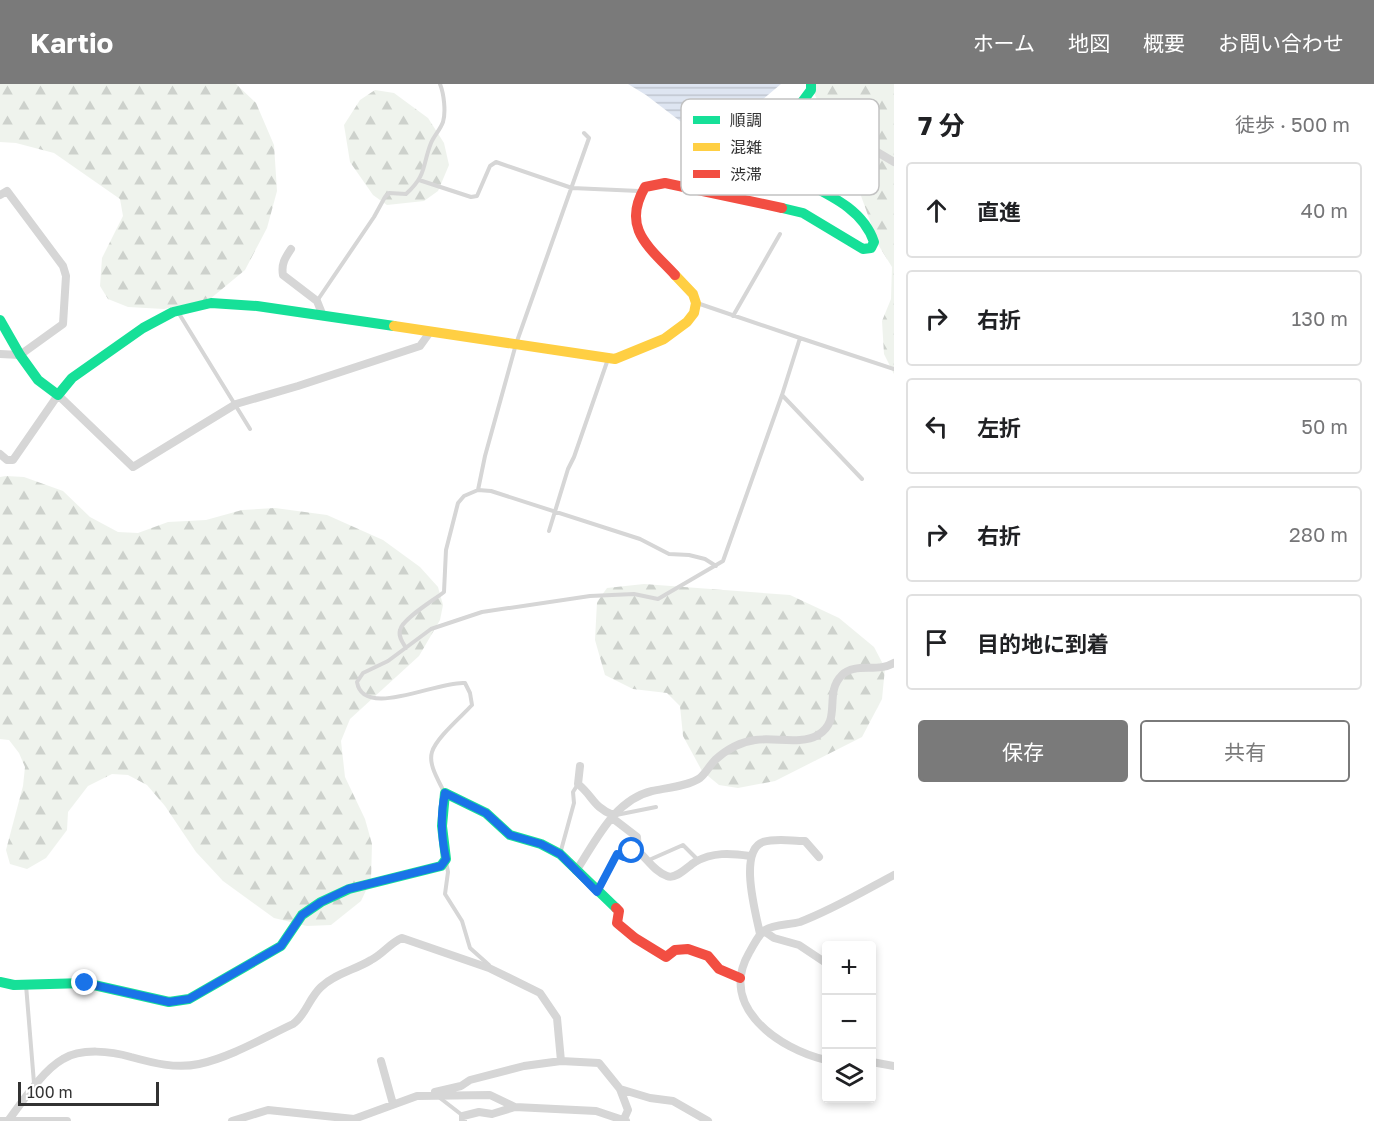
<!DOCTYPE html>
<html lang="ja">
<head>
<meta charset="utf-8">
<style>
  body { margin:0; font-family:"Golos Text","Noto Sans JP",sans-serif; background:#f2f2f2; color:#202124 }
  .controls { position:absolute; right:18px; bottom:18px; display:grid; overflow:hidden; border-radius:6px; box-shadow:0 3px 9px #0003 }
  .controls button { width:54px; height:54px; display:grid; place-items:center; padding:0; border:0; border-bottom:2px solid #e0e0e0; background:#fff; color:#202124; font:30px sans-serif }
  .scale { position:absolute; left:18px; bottom:15px; width:141px; box-sizing:border-box; padding-left:6px; border:3px solid #323232; border-top:0; font-size:16px; line-height:21px; white-space:nowrap; color:#323232; -webkit-text-stroke:4px #fff; paint-order:stroke }
  .stop { position:absolute; width:18px; height:18px; margin:-14px; border:4px solid #1a73e8; border-radius:50%; background:#fff }
  .stop.end { background:#1a73e8; border-color:#fff; box-shadow:0 2px 6px #0008 }
  .list { margin:0; padding:0; list-style:none }
  h2 { display:flex; justify-content:space-between; align-items:center; height:78px; margin:0; padding:0 24px; font-size:26px }
  h2 small { font-size:20px; font-weight:400; color:#757577 }
  .list li { display:grid; grid-template-columns:39px 1fr auto; gap:18px; align-items:center; box-sizing:border-box; height:96px; margin:0 12px 12px; padding:0 12px; border:2px solid #e0e0e0; border-radius:6px }
  .list b { display:block; font-size:22px; white-space:nowrap }
  .list em { font-size:20px; font-style:normal; color:#757577 }
  .actions { display:flex; gap:12px; padding:18px 24px }
  .actions a { flex:1; padding:14px 0; border:2px solid #7a7a7a; border-radius:6px; text-align:center; font-size:21px; color:#7a7a7a }
  .actions .main { background:#7a7a7a; color:#fff }
  .icon { flex:none; width:33px; height:33px; fill:none; stroke:currentColor; stroke-width:2; stroke-linecap:round; stroke-linejoin:round }
  .map { position:relative; flex:none; width:894px; height:1037px; overflow:hidden }
  header { display:flex; align-items:center; gap:36px; box-sizing:border-box; height:84px; padding:0 30px; background:#7a7a7a; color:#fff }
  header strong { font-size:28px }
  nav { display:flex; gap:33px; margin-inline-start:auto; font-size:21px }
  main { display:flex }
  aside { flex:1; background:#fff }
  .map>svg:first-child { display:block }
  .forest { fill:url(#forest-firs) }
  .water { fill:url(#water-rules) }
  .lines { fill:none; stroke-linecap:round; stroke-linejoin:round }
  .lane { stroke:#d6d6d6; stroke-width:4 }
  .street { stroke:#d6d6d6; stroke-width:8 }
  .fast { stroke:#16e098; stroke-width:10 }
  .slow { stroke:#ffcf43; stroke-width:10 }
  .jam { stroke:#f24e42; stroke-width:10 }
  .route { stroke:#1a73e8; stroke-width:8 }
  .key { fill:#fff; stroke:#c2c2c2; stroke-width:1.5 }
  .key-label { font-size:16px; fill:#323232 }
</style>
</head>
<body>
<header>
<strong>Kartio</strong>
<nav><a>ホーム</a><a>地図</a><a>概要</a><a>お問い合わせ</a></nav>
</header>
<main>
<div class="map">
<svg width="894" height="1037" viewBox="0 0 894 1037">
  <defs>
    <pattern id="forest-firs" width="22" height="20" patternUnits="userSpaceOnUse" patternTransform="scale(1.5)"><rect width="22" height="20" fill="#eff3ed"/><path d="M5 1l3.5 6h-7zM16 11l3.5 6h-7z" fill="#cdd1cc"/></pattern>
    <pattern id="water-rules" width="6" height="5" patternUnits="userSpaceOnUse" patternTransform="scale(1.5)"><rect width="6" height="5" fill="#dee5f1"/><path d="M0 2.5h6" fill="none" stroke="#bfc5cf"/></pattern>
  </defs>
  <rect width="100%" height="100%" fill="#fff"/>
  <path class="forest" d="M0,0H236L256,19L274,61L277,107L267,144L245,186L210,215L164,225L128,223L108,215L100,202L102,174L123,132L120,115L54,69L16,59L0,58Z
    M810,0H894V290L884,270L882,237L891,215L892,183L879,162L860,109Z
    M375,6L394,9L428,34L444,59L449,81L438,107L424,117L387,121L373,111L350,78L344,41L360,16Z
    M6,392L24,393L63,407L90,433L118,448L138,449L168,438L206,436L242,426L275,424L327,431L383,456L420,483L438,503L443,521L440,536L419,572L350,635L341,657L345,693L365,735L372,760L371,796L361,817L331,841L307,842L274,834L223,797L196,768L165,722L147,701L128,691L112,690L88,702L68,728L67,746L46,774L27,785L10,780L6,766L23,702L25,683L19,669L9,656L0,655V393Z
    M644,500L790,511L839,534L874,563L885,584L882,615L862,653L775,697L738,704L719,701L702,687L683,652L680,622L667,609L633,605L605,591L595,556L597,518L607,504Z"/>
  <path class="water" d="M628,0H781L710,60L646,11Z"/>
  <g class="lines">
    <path class="lane" d="M419,96L471,113L477,112L490,82L496,78L572,104L639,107
      M317,217L374,133L385,113L389,109L406,110C427,91 422,82 431,59C434,52 440,46 443,38C446,28 444,10 440,0
      M178,228L250,345
      M733,232L780,150
      M800,254L894,285
      M782,311L862,395
      M478,406L485,372L516,260L589,54L584,49
      M549,447L568,385L574,373L608,275
      M406,564C403,559 398,553 400,546C402,535 434,516 444,508L446,466L458,419L464,412L478,406L491,407L640,455L669,470L689,471L705,475L716,482
      M444,708C439,697 428,681 432,668C436,654 461,633 472,621L470,609L465,599C439,596 363,636 357,598L363,589L388,577L431,545L482,528L590,512L634,510L658,515L723,477L782,311L800,254L697,219
      M616,731L656,723
      M560,770L574,719L573,708L578,700
      M649,776L683,761L698,776
      M446,778L448,788L445,810L462,837L470,864L489,881V883
      M598,807L617,770L624,773L632,767H638
      M26,901L34,999
      M440,1014L462,1031"/>
    <path class="street" d="M772,65L817,37L823,36L894,78
      M0,111L7,107L63,182L66,192L63,240L20,271L0,270
      M291,165C285,174 281,180 283,191L317,217L323,232
      M0,370L7,376H13L58,311L133,383L236,320L298,302L420,262L430,248
      M580,682L578,700C593,712 593,723 613,731
      M611,733L637,753L638,767C648,776 655,788 667,792C676,796 687,783 695,778C713,768 730,769 750,772
      M576,787C596,757 614,716 652,707C666,704 689,702 700,694C706,689 710,681 715,676C726,666 740,658 755,656C774,653 801,661 818,651C843,636 823,610 842,591C855,578 878,589 894,579
      M764,847L774,854L799,861L826,879
      M760,850C756,830 738,767 763,758C776,754 791,757 805,757L819,773
      M826,976C779,965 718,923 749,869C754,861 757,852 765,846C774,840 789,841 800,838C832,826 864,807 894,791
      M381,977L393,1020
      M872,978L894,982
      M620,1005L650,1014L673,1017L708,1037
      M435,1008L461,1002L470,996L524,982L561,977L599,979L620,1005L628,1026L624,1035
      M0,1037H67
      M8,1037C22,1018 43,986 63,975C81,964 111,967 131,973C153,979 176,985 199,980C231,973 263,954 293,940C306,931 309,914 321,903C336,889 355,886 371,876C383,870 390,859 402,854L489,884L540,909L557,934L561,977
      M232,1037L268,1026L354,1035L417,1012L490,1011L515,1023L596,1027L626,1037
      M463,1037V1032L479,1028L492,1030L515,1023"/>
    <path class="fast" d="M782,124L803,129L863,165L871,164L874,158C863,125 829,111 800,96C792,93 781,89 775,83C768,74 771,65 774,56L811,6V0
      M0,236L20,271L38,296L58,311L72,294L143,244L173,228L211,219L257,222L394,242
      M0,898L14,901L85,899L169,918L189,915L281,862L302,831L321,818L349,805L441,782L446,775L442,742L445,709L486,729L510,751L541,760L560,770L616,824"/>
    <path class="slow" d="M394,242L615,275L664,255L687,238L694,229L696,219L693,210L675,191"/>
    <path class="jam" d="M675,191C649,163 621,144 645,103L665,99L782,124
      M616,824L619,827L617,839L635,854L666,873L675,866L688,865L708,872L719,885L740,894"/>
  </g>
  <g class="lines">
    <path class="route" d="M85,899L169,918L189,915L281,862L302,831L321,818L348,805L441,782L446,775C441,752 440,731 445,709L486,729L510,751L541,760L560,770L597,808L617,770L624,773L632,767"/>
  </g>
  <rect x="681" y="15" width="198" height="96" rx="9" class="key"/>
  <rect x="693" y="32" width="27" height="8" fill="#16e098"/>
  <rect x="693" y="59" width="27" height="8" fill="#ffcf43"/>
  <rect x="693" y="86" width="27" height="8" fill="#f24e42"/>
  <g class="key-label">
    <text x="730" y="42">順調</text>
    <text x="730" y="69">混雑</text>
    <text x="730" y="96">渋滞</text>
  </g>
</svg>
<div class="controls">
<button>+</button>
<button>−</button>
<button><svg class="icon" aria-label="layers" viewBox="0 0 24 24"><path d="M12 4l9 5-9 5-9-5zM3 14l9 5 9-5"/></svg></button>
</div>
<div class="scale">100 m</div>
<div class="stop" style="left:632px;top:767px"></div>
<div class="stop end" style="left:85px;top:899px"></div>
</div>
<aside>
<h2>7 分<small>徒歩 · 500 m</small></h2>
<ul class="list">
<li><svg class="icon" aria-label="ahead" viewBox="0 0 24 24"><path d="M12 20V5M6 11l6-6 6 6"/></svg><div><b>直進</b></div><em>40 m</em></li>
<li><svg class="icon" aria-label="right" viewBox="0 0 24 24"><path d="M7 20v-9h11M14 6l5 5-5 5"/></svg><div><b>右折</b></div><em>130 m</em></li>
<li><svg class="icon" aria-label="left" viewBox="0 0 24 24"><path d="M17 20v-9H6M10 6l-5 5 5 5"/></svg><div><b>左折</b></div><em>50 m</em></li>
<li><svg class="icon" aria-label="right" viewBox="0 0 24 24"><path d="M7 20v-9h11M14 6l5 5-5 5"/></svg><div><b>右折</b></div><em>280 m</em></li>
<li><svg class="icon" aria-label="arrive" viewBox="0 0 24 24"><path d="M6 21V4h12l-3 4 3 4H6"/></svg><div><b>目的地に到着</b></div></li>
</ul>
<div class="actions"><a class="main">保存</a><a>共有</a></div>
</aside>
</main>
</body>
</html>
